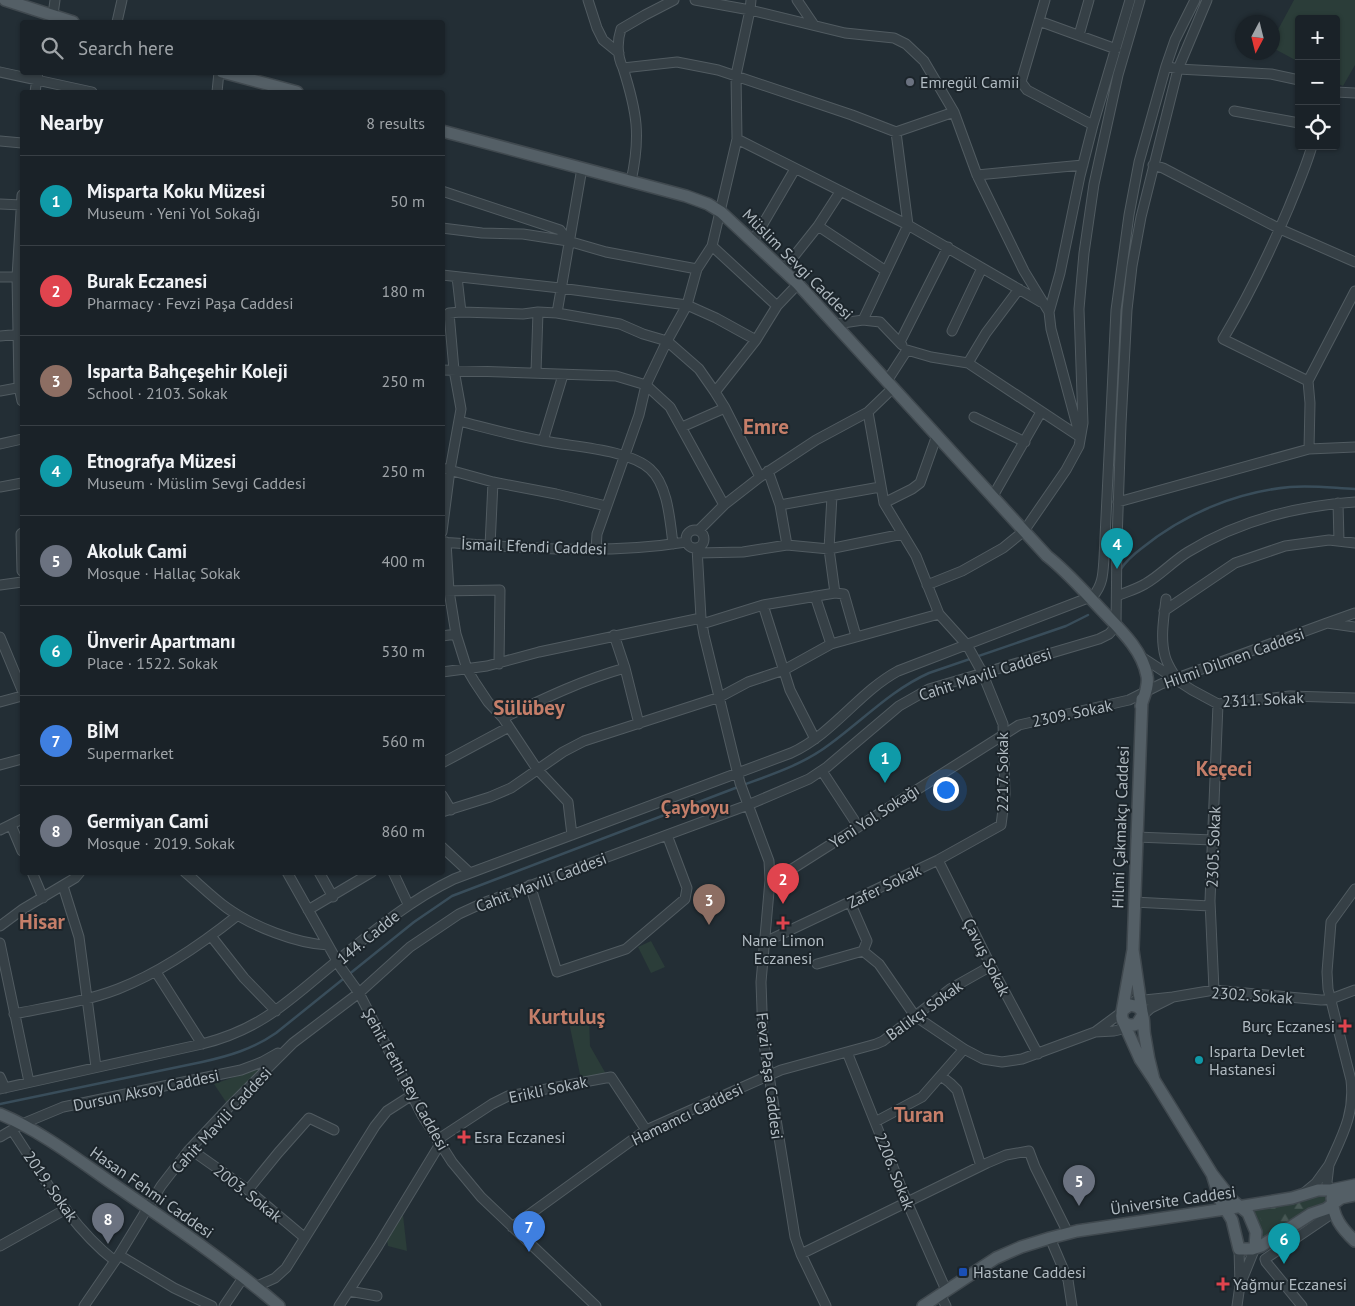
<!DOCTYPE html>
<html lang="en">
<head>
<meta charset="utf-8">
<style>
  body { margin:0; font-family:"PT Sans",sans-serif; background:#272f34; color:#f1f3f6 }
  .controls { position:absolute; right:15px; top:15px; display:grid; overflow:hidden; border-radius:5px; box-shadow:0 1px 4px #0004 }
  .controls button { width:45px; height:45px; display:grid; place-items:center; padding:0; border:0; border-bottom:1px solid #383f45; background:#1a2228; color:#f1f3f6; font:25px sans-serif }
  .compass { position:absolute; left:1235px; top:15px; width:45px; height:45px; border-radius:50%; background:#1a2228; box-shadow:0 1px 4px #0004; rotate:187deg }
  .you { position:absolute; left:945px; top:789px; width:18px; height:18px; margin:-12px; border:4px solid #fff; border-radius:50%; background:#1a73e8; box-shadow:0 0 0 8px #1a73e833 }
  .badge { display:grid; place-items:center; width:32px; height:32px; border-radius:50%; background:#0b8043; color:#fff; font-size:16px; font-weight:700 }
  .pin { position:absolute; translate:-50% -41px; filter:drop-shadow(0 1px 2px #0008) }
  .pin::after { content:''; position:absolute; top:26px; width:18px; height:15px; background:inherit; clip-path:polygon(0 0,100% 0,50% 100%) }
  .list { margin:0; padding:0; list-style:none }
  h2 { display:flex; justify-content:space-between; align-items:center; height:65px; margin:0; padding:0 20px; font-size:21px }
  h2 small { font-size:16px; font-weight:400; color:#9fa4a8 }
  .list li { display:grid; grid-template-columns:32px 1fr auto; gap:15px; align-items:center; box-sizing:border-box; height:90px; padding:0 20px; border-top:1px solid #383f45 }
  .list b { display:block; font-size:19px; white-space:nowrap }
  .list p { margin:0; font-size:16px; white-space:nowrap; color:#9fa4a8 }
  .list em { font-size:16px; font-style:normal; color:#9fa4a8 }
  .icon { flex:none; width:28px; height:28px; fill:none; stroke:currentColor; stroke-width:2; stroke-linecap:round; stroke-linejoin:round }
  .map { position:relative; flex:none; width:1355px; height:1306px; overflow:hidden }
  .search { position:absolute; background:#1a2228; box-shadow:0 1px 4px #0004; left:20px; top:20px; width:425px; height:55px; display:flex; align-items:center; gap:12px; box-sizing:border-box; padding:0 18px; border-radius:5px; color:#9fa4a8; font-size:19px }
  .panel { position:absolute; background:#1a2228; box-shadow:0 1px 4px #0004; left:20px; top:90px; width:425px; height:785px; border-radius:5px }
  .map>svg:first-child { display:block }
  .green { fill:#2b3d39 }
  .forest { fill:url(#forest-firs) }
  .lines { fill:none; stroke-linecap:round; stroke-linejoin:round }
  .stream { stroke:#394d5a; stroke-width:2.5 }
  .minor-casing { stroke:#515b61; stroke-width:11 }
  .major-casing { stroke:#40494f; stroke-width:14 }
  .minor { stroke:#364046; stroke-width:9 }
  .major { stroke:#545f66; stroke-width:11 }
  .worship-dot { fill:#6b7280; stroke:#1c252b; stroke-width:2 }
  .health-dot { fill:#e0444e; stroke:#1c252b; stroke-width:2 }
  .culture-dot { fill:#0f9aa8; stroke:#1c252b; stroke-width:2 }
  .transit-dot { fill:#1a4fb4; stroke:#1c252b; stroke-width:2 }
  .labels { text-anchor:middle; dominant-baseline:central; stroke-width:4; stroke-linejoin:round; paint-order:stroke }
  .poi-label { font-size:16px; fill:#b1bbc2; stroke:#1c252b; text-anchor:start }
  .street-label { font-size:16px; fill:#b1bbc2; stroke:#1c252b }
  .quarter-label { font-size:19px; font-weight:bold; fill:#c57e69; stroke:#1c252b }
  .district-label { font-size:21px; font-weight:bold; fill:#c57e69; stroke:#1c252b }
</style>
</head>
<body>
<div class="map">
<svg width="1355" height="1306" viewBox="0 0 1355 1306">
  <defs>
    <pattern id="forest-firs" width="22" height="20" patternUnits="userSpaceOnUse" patternTransform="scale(1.25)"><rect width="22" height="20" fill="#2b3d39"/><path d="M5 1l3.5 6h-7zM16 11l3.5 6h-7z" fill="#475754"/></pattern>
  </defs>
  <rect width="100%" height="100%" fill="#232e35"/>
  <path class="green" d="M1294,0H1355V65L1343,86L1336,83V19H1299V62L1273,48V39Z
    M651,941L665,967L651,973L638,947Z
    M568,1018H589L590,1046L606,1074L581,1079Z
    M263,1067L226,1102L214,1084Z
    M1319,1193L1326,1195L1328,1201L1262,1242L1252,1209Z
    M403,1215L407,1251L388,1246L387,1240Z"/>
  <path class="forest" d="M1310,1200L1312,1203V1206C1297,1216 1284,1227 1265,1226L1260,1218V1212L1262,1210Z"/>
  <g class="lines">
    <path class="stream" d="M1120,570C1126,561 1134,554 1142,548C1184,514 1236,492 1290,487C1312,485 1333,488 1355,489
      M743,785C773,774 804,764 830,744C863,720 891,690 929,673L1066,626L1088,615
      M0,1104L202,1062C229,1056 253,1049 276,1033L414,922L452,896L738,787"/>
    <defs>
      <path id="minor" d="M588,0L597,28L603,40L619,53
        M674,0L645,15L621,29C617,41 617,56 623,68L677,62L718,70L852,115L896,132L908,225L863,320
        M695,0L750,10L845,33L894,38L906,44L924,61L954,112L977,175L1024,271L1049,312
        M751,0L750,10L736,75L737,139L908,225L1041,302
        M797,0L814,25
        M1045,0L1021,82L1027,90L1093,125
        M1039,21L1116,49
        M52,22L55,0
        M117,22L122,0
        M1079,35L1089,0
        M1166,66L1178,69L1271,74L1299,80
        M623,68C637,112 641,136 631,181
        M0,72L92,92
        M35,92L38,72
        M217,92L219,72
        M1336,92L1355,93
        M1234,111L1299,123
        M896,132L954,112
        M0,141L22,143
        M1312,146C1306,167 1297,187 1289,207C1270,252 1248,297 1223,339L1308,381L1310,403L1309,449L1355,447
        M1153,165L1163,168L1280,229L1355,262
        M977,175L1083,165
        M442,191L560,230L568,241
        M840,192L818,226L886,271
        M22,195L17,277L19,387L22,401
        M0,204L22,205
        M442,228L482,233L523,234L568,241L606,252L697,269
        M753,241L795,169
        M712,246L777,306
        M783,270L818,226
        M442,275L560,288L687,305L716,318L756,340
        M0,277H22
        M461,312L523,314L538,312L557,313L620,324L643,334L667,341L699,369L715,392L725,408L760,477
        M557,313L582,168
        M836,324L863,320L880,322L902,345
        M952,331L982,268
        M0,336L22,334
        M900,342L948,247
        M968,363L1080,437
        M442,370L616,376L646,385L670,407L724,505
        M536,372L538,312
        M887,381L907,350L931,357L968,363L986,333L1019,289
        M1308,381L1355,291
        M0,391L22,387
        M715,392L756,340L777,306L798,284
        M974,417L1025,442
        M459,421C487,428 515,436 544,441C573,447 628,449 650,469C668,485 670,521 673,544
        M682,427L725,408
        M1079,433L1051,329L1049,312L1060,273L1080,176L1093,125L1130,0
        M543,441L563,375
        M0,444L22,439
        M442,468L493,482L556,494L606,506
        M768,471L780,505L787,545
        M0,487L22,483
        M832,496L829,549L835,593
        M993,496L1041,412
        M1118,502L1309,449
        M884,503L912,489L920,483L937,435
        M1338,503L1339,541
        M780,505L880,487
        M686 539a9 9 0 1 1 18 0a9 9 0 1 1-18 0Z
        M699,530L724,505L760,477L816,440L868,412L893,388
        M442,532L450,470L461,409L454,370L449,313L461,312L457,277
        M22,533L21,534L22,571
        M442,542C524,548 605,555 686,542
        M446,542L449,591L456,634L467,669L474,681L488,702L503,718L537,769L568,802L572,835
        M490,546L493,482
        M697,548L701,618L704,635L740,783L769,861L770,880L761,982L763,1038L795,1237L801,1254L826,1306
        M596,549L597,534L639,415L646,385L667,341L687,305L697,269L712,246L737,139
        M698,553L743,552L787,545L829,549L903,534
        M0,585L22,582
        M927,585L962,571L1003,548L1024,531L1066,470L1079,446L1083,423L1079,309L1084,253L1094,184L1118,75L1140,0
        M442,591L500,590L499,664
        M815,596L831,644
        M1117,596C1126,592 1137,589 1145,584C1161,575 1173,561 1188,552C1240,520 1295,506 1355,502
        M1166,599C1164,617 1160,638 1165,656C1167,664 1172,671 1176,678
        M763,605L790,690L815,739
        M1164,611L1235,563L1285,546L1329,540L1355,543
        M1355,613L1327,623L1355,627
        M702,624L763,605L835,593L844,594L856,636
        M614,635L625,668L639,724
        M442,636L456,634
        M0,637L22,690
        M1140,656L1192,690L1218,704L1290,696L1355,698
        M442,672L487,666L539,652L701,618
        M0,702L22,696
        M503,718C543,699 582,680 625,668
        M442,763L509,727
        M0,765L22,759
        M822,771L858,826
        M442,795L451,810
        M442,812L490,797L511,788L563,752L584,741L720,697L748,682L784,670L831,644L939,614
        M11,825L22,851
        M0,830L22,819
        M1136,837L1213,840
        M442,847L470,873
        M938,860L991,966L1038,1054
        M32,872L43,898
        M185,872C199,884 212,897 227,908C252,926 297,944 328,945
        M287,872L341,968L359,993L422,1115L452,1162L481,1197L596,1306
        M319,872L333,897
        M393,872L408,904
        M770,880L792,869L1019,725L1129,700L1161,684L1327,623
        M530,885L557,972L626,949L685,899L687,888L667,835
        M63,886L79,937L96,1067
        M850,902L867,941L863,951L879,964L915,1016L964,1049L983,1059L1002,1062L1022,1059L1095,1032
        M1134,902L1210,906
        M308,910L372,872
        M0,926L23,909L75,878L80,872
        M211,936L244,978L276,1011
        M765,942L938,860L1001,825L1005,794L1003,724L982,672L967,645L939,614L916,556L884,503L868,412
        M0,943L29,1082
        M817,964L863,951
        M156,972L202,1044
        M1214,990L1210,901L1218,704
        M1173,997L1214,990L1321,1000L1331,999L1355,990
        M1135,1001L1173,997L1151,1008L1142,1016
        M1122,1012L1095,1032L1114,1031L1131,1027
        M14,1014C48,1007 84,1002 118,989C159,973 203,943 238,915
        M847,1052L907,1202L946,1290
        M941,1076L950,1083L957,1090L981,1166
        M0,1077L5,1088
        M0,1089L202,1044C254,1031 281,1008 320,975C363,940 404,903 454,879L791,753C833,734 859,692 898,671L1093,596C1103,585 1103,573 1104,558L1116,310L1129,215L1139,162L1166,66L1175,40L1195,0
        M875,1122L922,1097L964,1049
        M12,1130C42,1175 71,1227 115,1261
        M0,1137L22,1124L63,1107L241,1070L262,1062L278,1053
        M437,1140L492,1104L508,1096L611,1077L646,1130
        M190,1149L248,1190L305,1238
        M1329,1165C1342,1136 1355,1114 1351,1080L1328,989L1327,972L1331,922L1355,889
        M248,1190L278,1153L309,1118L334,1130
        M1304,1193L1316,1183L1329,1165L1327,1182L1329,1190
        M512,1227L646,1130L781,1070L876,1044L883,1041L950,989L991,966
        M1050,1238L1068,1280L1072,1306
        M0,1246L66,1209
        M801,1254L987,1163L1006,1155L1029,1151L1035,1167L1068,1233
        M119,1255L174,1288L212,1306
        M1242,1280L1255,1248
        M255,1287L275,1278L286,1268L375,1126L387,1111L412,1095
        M349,1291L377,1296
        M940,1294L946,1306
        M84,1306L119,1255L161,1186L188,1151L230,1106L293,1043L359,993L410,947L459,914L483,903L748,805L809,779L827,767L899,706L929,689L1099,639L1109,634L1116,626L1117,541L1121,424L1127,310L1132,266L1141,217L1178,69L1207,0
        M224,1306L243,1278
        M339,1306L378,1246L440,1144
        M1237,1306L1240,1285L1239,1249
        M1302,1306L1266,1262L1265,1259L1333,1213"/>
      <path id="major" d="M5,0L73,22
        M222,72L297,92
        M442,131L686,196L708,204L721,212L798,284L1047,556C1065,570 1080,587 1096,604C1115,625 1142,647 1147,676C1149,686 1144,696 1141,706
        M1133,950L1142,699
        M1122,1012L1133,950L1142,1012
        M1122,1019L1140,1059L1154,1080C1150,1066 1147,1052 1145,1037C1143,1029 1145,1017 1141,1010C1138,1006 1135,1006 1130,1005L1123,1010C1119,1020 1126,1028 1137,1024L1142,1016
        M1154,1080L1212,1174L1233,1201L1248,1213L1256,1232L1255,1248
        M0,1114C41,1131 77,1159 113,1184C170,1223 227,1262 279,1306
        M1212,1174L1220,1200L1232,1220L1239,1249H1252L1261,1246L1311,1214L1326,1209L1341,1198L1355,1195
        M1332,1198C1333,1217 1341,1228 1355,1241
        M923,1306L996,1258L1021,1247L1050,1238L1077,1231L1225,1209L1292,1198L1318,1190H1331L1355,1185"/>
    </defs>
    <use href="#minor" class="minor-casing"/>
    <use href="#major" class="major-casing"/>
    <use href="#minor" class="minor"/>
    <use href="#major" class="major"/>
  </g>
  <circle class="worship-dot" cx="910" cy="82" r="5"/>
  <g class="health-dot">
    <path d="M780.5 915.5h5v5h5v5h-5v5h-5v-5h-5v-5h5z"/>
    <path d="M1342.5 1018.5h5v5h5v5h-5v5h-5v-5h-5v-5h5z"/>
    <path d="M461.5 1129.5h5v5h5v5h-5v5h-5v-5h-5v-5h5z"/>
    <path d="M1220.5 1276.5h5v5h5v5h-5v5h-5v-5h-5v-5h5z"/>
  </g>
  <circle class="culture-dot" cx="1199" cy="1060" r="5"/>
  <rect class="transit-dot" x="958" y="1267" width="10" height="10" rx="2.5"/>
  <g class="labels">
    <g class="poi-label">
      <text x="920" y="82">Emregül Camii</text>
      <text x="783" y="940" text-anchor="middle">Nane Limon<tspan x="783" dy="18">Eczanesi</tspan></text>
      <text x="1335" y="1026" text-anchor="end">Burç Eczanesi</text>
      <text x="1209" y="1051">Isparta Devlet<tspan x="1209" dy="18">Hastanesi</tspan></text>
      <text x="474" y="1137">Esra Eczanesi</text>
      <text x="973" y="1272">Hastane Caddesi</text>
      <text x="1233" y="1284">Yağmur Eczanesi</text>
    </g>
    <g class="street-label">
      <text transform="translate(798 264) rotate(45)">Müslim Sevgi Caddesi</text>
      <text transform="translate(534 546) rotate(2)">İsmail Efendi Caddesi</text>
      <text transform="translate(1234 658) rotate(-20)">Hilmi Dilmen Caddesi</text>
      <text transform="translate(985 674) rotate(-18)">Cahit Mavili Caddesi</text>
      <text transform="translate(1263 699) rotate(-3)">2311. Sokak</text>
      <text transform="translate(1072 713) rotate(-12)">2309. Sokak</text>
      <text transform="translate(1002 772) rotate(-90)">2217. Sokak</text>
      <text transform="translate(874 816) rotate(-33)">Yeni Yol Sokağı</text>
      <text transform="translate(1120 827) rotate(-88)">Hilmi Çakmakçı Caddesi</text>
      <text transform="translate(1213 847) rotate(-88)">2305. Sokak</text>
      <text transform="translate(541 882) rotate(-21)">Cahit Mavili Caddesi</text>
      <text transform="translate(884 886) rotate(-26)">Zafer Sokak</text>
      <text transform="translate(368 937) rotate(-39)">144. Cadde</text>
      <text transform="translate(987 957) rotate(63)">Çavuş Sokak</text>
      <text transform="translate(1252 995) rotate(4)">2302. Sokak</text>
      <text transform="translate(924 1010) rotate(-36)">Balıkçı Sokak</text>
      <text transform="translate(770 1076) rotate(83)">Fevzi Paşa Caddesi</text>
      <text transform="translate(406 1079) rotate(61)">Şehit Fethi Bey Caddesi</text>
      <text transform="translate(548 1089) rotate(-12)">Erikli Sokak</text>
      <text transform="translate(146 1090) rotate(-12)">Dursun Aksoy Caddesi</text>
      <text transform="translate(687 1114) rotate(-26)">Hamamcı Caddesi</text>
      <text transform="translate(221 1120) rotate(-47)">Cahit Mavili Caddesi</text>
      <text transform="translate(895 1171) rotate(68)">2206. Sokak</text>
      <text transform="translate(51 1186) rotate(55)">2019. Sokak</text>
      <text transform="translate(152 1192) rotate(35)">Hasan Fehmi Caddesi</text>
      <text transform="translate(248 1193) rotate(38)">2003. Sokak</text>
      <text transform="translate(1173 1200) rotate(-8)">Üniversite Caddesi</text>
    </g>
    <g class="quarter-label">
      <text x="695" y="807">Çayboyu</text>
    </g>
    <g class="district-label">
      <text x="766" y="426">Emre</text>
      <text x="529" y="707">Sülübey</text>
      <text x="1224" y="768">Keçeci</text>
      <text x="42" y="921">Hisar</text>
      <text x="567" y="1016">Kurtuluş</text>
      <text x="919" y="1114">Turan</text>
    </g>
  </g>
</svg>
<div class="controls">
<button>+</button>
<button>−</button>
<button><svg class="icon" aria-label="locate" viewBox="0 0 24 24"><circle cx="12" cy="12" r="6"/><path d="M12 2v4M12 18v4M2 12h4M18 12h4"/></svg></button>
</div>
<svg class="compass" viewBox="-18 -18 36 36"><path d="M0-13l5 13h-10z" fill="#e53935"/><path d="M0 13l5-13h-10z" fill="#9fa4a8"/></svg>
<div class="you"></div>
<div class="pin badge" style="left:885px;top:783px;background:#0f9aa8">1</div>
<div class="pin badge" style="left:783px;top:904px;background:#e0444e">2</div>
<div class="pin badge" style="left:709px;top:925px;background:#8d6e63">3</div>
<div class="pin badge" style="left:1117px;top:569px;background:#0f9aa8">4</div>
<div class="pin badge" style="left:1079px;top:1206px;background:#6b7280">5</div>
<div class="pin badge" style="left:1284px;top:1264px;background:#0f9aa8">6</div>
<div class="pin badge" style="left:529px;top:1252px;background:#3f7fe0">7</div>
<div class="pin badge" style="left:108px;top:1244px;background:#6b7280">8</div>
<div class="search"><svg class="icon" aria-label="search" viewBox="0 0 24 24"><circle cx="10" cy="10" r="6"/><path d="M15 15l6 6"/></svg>Search here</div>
<section class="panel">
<h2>Nearby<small>8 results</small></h2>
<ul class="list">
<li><span class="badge" style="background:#0f9aa8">1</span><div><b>Misparta Koku Müzesi</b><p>Museum · Yeni Yol Sokağı</p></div><em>50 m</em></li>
<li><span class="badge" style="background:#e0444e">2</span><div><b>Burak Eczanesi</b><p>Pharmacy · Fevzi Paşa Caddesi</p></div><em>180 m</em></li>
<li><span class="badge" style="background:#8d6e63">3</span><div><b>Isparta Bahçeşehir Koleji</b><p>School · 2103. Sokak</p></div><em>250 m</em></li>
<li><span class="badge" style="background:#0f9aa8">4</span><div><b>Etnografya Müzesi</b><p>Museum · Müslim Sevgi Caddesi</p></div><em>250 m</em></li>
<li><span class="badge" style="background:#6b7280">5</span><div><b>Akoluk Cami</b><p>Mosque · Hallaç Sokak</p></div><em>400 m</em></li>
<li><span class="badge" style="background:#0f9aa8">6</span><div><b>Ünverir Apartmanı</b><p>Place · 1522. Sokak</p></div><em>530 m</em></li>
<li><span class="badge" style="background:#3f7fe0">7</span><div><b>BİM</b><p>Supermarket</p></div><em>560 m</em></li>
<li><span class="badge" style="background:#6b7280">8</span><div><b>Germiyan Cami</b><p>Mosque · 2019. Sokak</p></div><em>860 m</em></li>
</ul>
</section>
</div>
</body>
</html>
